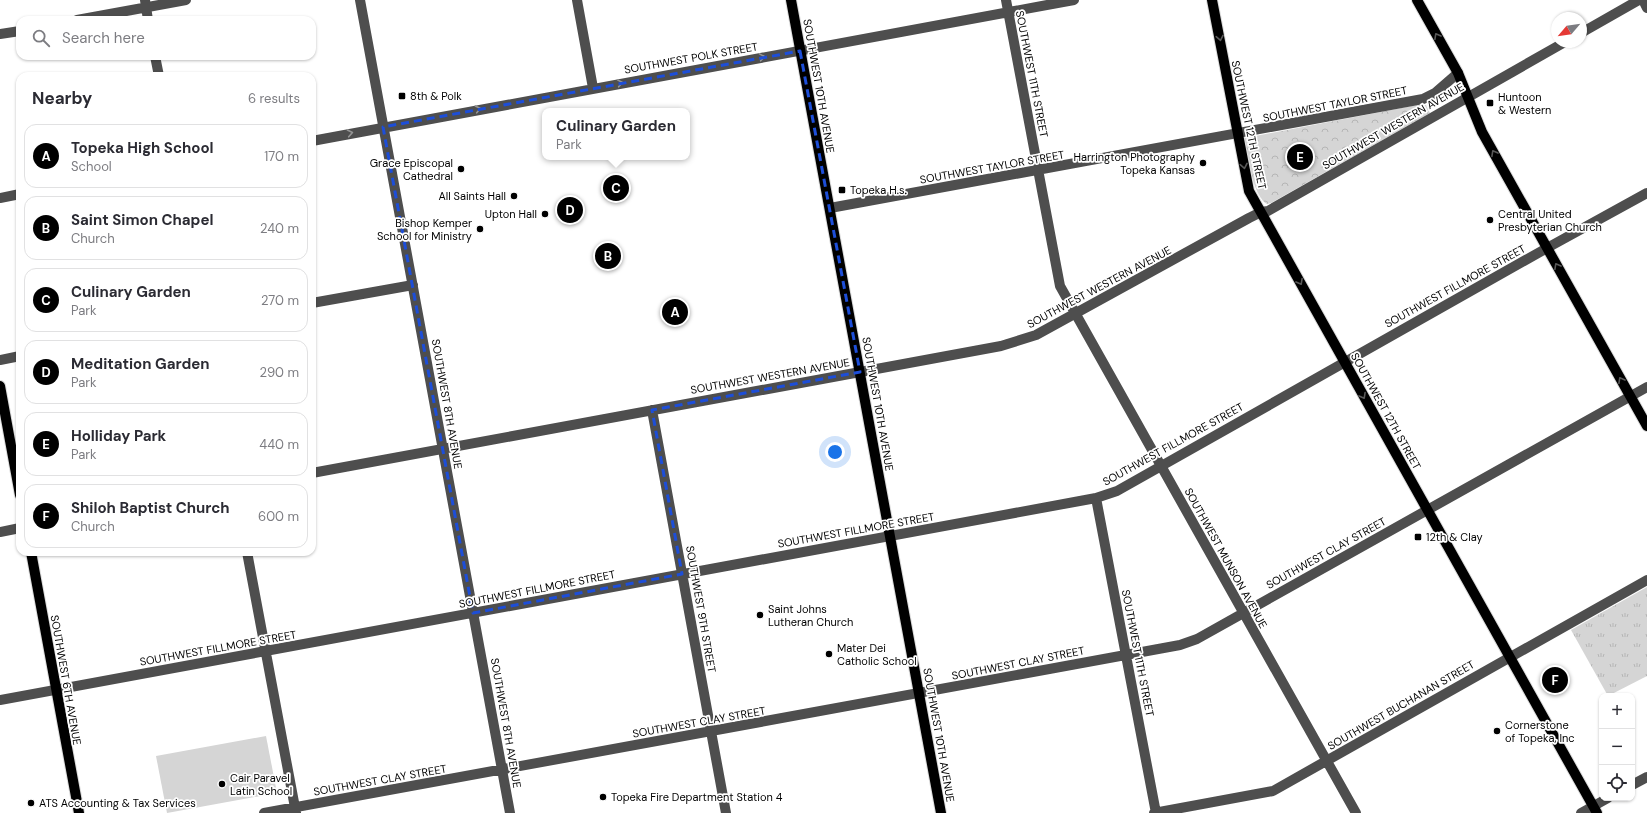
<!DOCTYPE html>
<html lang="en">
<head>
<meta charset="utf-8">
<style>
  body { margin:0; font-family:"DM Sans",sans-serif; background:#f7f7f7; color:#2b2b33 }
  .controls { position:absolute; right:12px; bottom:12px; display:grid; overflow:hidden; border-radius:8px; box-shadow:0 1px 3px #0004 }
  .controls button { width:36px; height:36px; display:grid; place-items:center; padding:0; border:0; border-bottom:1px solid #e1e1e2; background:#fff; color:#2b2b33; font:20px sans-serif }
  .compass { position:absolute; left:1551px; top:12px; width:36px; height:36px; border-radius:50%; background:#fff; box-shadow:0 1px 3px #0004; rotate:241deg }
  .you { position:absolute; left:835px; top:452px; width:14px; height:14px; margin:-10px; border:3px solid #fff; border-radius:50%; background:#1a73e8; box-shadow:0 0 0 6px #1a73e833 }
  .badge { display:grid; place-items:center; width:26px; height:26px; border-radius:50%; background:#000; color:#fff; font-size:13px; font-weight:700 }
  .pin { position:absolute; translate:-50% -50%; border:2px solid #fff; box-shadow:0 1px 4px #0006 }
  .popup { position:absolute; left:542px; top:108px; width:148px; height:52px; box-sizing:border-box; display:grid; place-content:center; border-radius:8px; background:#fff; filter:drop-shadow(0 1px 3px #0005); font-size:13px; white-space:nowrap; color:#7c7c81 }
  .popup b { font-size:15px; color:#2b2b33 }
  .popup::after { content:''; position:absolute; left:50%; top:100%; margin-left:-8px; border:8px solid transparent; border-top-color:#fff }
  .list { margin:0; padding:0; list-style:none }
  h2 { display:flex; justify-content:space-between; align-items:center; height:52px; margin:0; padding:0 16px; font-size:17px }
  h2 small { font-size:13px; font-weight:400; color:#7c7c81 }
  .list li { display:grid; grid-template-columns:26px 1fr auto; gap:12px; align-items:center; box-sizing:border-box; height:64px; margin:0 8px 8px; padding:0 8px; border:1px solid #e1e1e2; border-radius:12px }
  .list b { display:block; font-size:15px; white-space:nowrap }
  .list p { margin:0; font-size:13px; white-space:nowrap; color:#7c7c81 }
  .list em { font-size:13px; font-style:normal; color:#7c7c81 }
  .icon { flex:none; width:22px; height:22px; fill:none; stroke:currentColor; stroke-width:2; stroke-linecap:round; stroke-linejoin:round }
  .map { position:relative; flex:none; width:1647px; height:813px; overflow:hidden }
  .search { position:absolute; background:#fff; box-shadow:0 1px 3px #0004; left:16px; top:16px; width:300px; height:44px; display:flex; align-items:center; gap:10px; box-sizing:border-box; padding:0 14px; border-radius:12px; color:#7c7c81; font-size:15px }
  .panel { position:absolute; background:#fff; box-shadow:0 1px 3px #0004; left:16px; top:72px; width:300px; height:484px; border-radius:12px }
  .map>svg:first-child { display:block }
  .grass { fill:url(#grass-tufts) }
  .forest { fill:url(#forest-crowns) }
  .pitch { fill:#d5d5d5 }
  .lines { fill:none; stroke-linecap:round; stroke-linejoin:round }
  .major-casing { stroke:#dbdbdb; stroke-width:12 }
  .minor { stroke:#4e4e4e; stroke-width:10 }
  .major { stroke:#000; stroke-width:10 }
  .oneway { stroke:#595959 }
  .oneway2 { stroke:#959595 }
  .marked { fill:none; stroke:#1d4ed8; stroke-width:3; stroke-dasharray:8 5; stroke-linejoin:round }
  .poi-dot { fill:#000; stroke:#fff; stroke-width:1.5 }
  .labels { text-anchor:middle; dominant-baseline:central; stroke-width:3.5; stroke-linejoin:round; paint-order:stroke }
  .street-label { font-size:11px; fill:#000; stroke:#fff }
  .poi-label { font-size:11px; fill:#000; stroke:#fff; text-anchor:start }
</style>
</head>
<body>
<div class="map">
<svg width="1647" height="813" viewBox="0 0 1647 813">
  <defs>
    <pattern id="grass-tufts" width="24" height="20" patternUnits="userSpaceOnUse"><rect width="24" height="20" fill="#d5d5d5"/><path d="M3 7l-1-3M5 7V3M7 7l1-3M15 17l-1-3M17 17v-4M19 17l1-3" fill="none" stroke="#b5b5b5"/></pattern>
    <pattern id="forest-crowns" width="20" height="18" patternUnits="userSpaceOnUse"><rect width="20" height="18" fill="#d5d5d5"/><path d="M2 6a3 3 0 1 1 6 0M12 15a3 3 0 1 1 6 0" fill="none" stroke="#b5b5b5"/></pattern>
  </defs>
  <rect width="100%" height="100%" fill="#fff"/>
  <path class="grass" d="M1647,587V676L1608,696L1571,630Z"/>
  <path class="forest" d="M1417,105H1426L1430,113L1271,203L1267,204C1254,198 1244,151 1245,138Z"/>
  <path class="pitch" d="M266,736L277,793L167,813L156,756Z"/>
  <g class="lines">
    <defs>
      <path id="major" d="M791,0L941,813
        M1212,0L1249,191L1597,813
        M1417,0L1458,73L1482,132L1647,426
        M0,386L20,495
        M31,552L79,813"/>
    </defs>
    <use href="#major" class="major-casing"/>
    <path class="minor" d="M145,0L148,20
      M360,0L510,813
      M577,0L593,88
      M1006,0L1060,286L1356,813
      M1643,0L1647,8
      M77,20L186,0
      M1581,33L1639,0
      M0,34L20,31
      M155,56L159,76
      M312,141L1074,0
      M0,198L20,194
      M830,208L1423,99L1435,93L1458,73
      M312,303L413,285
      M0,360L20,356
      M652,410L726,813
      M312,473L936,358L1001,346L1036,335L1249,218L1261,212L1268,211L1565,42
      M1096,498L1156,813
      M0,532L20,528
      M247,552L296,813
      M0,700L1096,498L1117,491L1547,248L1647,193
      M1632,785L1647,777
      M264,813L1180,645L1197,639L1647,387
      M1154,813L1273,791L1647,580
      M1581,813L1608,798"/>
    <use href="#major" class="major"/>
  </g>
  <defs><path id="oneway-chevron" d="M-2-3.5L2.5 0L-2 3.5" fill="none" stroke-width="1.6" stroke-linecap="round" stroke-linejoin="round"/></defs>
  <g class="oneway">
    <use href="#oneway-chevron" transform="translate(1437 36) rotate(-119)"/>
    <use href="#oneway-chevron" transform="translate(1220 38) rotate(79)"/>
    <use href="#oneway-chevron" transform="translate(1494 153) rotate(-119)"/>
    <use href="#oneway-chevron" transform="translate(1244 166) rotate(79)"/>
    <use href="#oneway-chevron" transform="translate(1557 266) rotate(-119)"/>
    <use href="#oneway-chevron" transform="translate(1300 282) rotate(61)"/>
    <use href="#oneway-chevron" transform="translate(1621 380) rotate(-119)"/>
    <use href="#oneway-chevron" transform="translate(1363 396) rotate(61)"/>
  </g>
  <g class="oneway2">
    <use href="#oneway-chevron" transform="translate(762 57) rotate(-10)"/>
    <use href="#oneway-chevron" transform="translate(620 83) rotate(-10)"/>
    <use href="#oneway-chevron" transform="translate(478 109) rotate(-11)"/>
    <use href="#oneway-chevron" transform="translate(350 133) rotate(-11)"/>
  </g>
  <path class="marked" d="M800,51L860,372L652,410L682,574L473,613L383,127Z"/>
  <g class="poi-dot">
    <rect x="398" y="92" width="8" height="8" rx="2"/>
    <rect x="1486" y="99" width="8" height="8" rx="2"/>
    <circle cx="1203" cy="163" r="4"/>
    <circle cx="461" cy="169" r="4"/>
    <rect x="838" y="186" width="8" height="8" rx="2"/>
    <circle cx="514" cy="196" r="4"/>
    <circle cx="545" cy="214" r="4"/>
    <circle cx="1490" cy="220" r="4"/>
    <circle cx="480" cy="229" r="4"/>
    <rect x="1414" y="533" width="8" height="8" rx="2"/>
    <circle cx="760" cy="615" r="4"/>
    <circle cx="829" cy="654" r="4"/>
    <circle cx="1497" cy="731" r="4"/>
    <circle cx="222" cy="784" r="4"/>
    <circle cx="603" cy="797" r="4"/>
    <circle cx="31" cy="803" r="4"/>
  </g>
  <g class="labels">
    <g class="street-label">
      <text transform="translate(691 58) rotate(-10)">SOUTHWEST POLK STREET</text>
      <text transform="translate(1032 74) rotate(79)">SOUTHWEST 11TH STREET</text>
      <text transform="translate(819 86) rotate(80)">SOUTHWEST 10TH AVENUE</text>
      <text transform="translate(1335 104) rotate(-11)">SOUTHWEST TAYLOR STREET</text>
      <text transform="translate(1249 125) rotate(78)">SOUTHWEST 12TH STREET</text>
      <text transform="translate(1393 126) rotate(-30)">SOUTHWEST WESTERN AVENUE</text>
      <text transform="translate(992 167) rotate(-10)">SOUTHWEST TAYLOR STREET</text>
      <text transform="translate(1455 286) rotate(-29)">SOUTHWEST FILLMORE STREET</text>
      <text transform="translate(1099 287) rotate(-28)">SOUTHWEST WESTERN AVENUE</text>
      <text transform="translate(770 376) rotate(-10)">SOUTHWEST WESTERN AVENUE</text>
      <text transform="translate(447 404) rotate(80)">SOUTHWEST 8TH AVENUE</text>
      <text transform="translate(878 404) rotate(80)">SOUTHWEST 10TH AVENUE</text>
      <text transform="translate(1386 411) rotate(61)">SOUTHWEST 12TH STREET</text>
      <text transform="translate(1173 444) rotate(-29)">SOUTHWEST FILLMORE STREET</text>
      <text transform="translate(856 530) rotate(-10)">SOUTHWEST FILLMORE STREET</text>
      <text transform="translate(1326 553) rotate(-29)">SOUTHWEST CLAY STREET</text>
      <text transform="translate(1226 558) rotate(61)">SOUTHWEST MUNSON AVENUE</text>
      <text transform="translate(537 589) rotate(-11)">SOUTHWEST FILLMORE STREET</text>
      <text transform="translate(701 609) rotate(80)">SOUTHWEST 9TH STREET</text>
      <text transform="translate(218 648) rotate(-10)">SOUTHWEST FILLMORE STREET</text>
      <text transform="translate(1138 653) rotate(79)">SOUTHWEST 11TH STREET</text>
      <text transform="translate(1018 663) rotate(-11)">SOUTHWEST CLAY STREET</text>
      <text transform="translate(66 680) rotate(80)">SOUTHWEST 6TH AVENUE</text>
      <text transform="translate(1401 705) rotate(-30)">SOUTHWEST BUCHANAN STREET</text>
      <text transform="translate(699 722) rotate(-10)">SOUTHWEST CLAY STREET</text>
      <text transform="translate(506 723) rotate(80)">SOUTHWEST 8TH AVENUE</text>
      <text transform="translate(939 735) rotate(80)">SOUTHWEST 10TH AVENUE</text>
      <text transform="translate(380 780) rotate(-10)">SOUTHWEST CLAY STREET</text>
    </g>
    <g class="poi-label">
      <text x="410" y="96">8th &amp; Polk</text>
      <text x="1498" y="97">Huntoon<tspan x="1498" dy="13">&amp; Western</tspan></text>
      <text x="1195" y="157" text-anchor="end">Harrington Photography<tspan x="1195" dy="13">Topeka Kansas</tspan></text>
      <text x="453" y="163" text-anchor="end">Grace Episcopal<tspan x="453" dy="13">Cathedral</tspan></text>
      <text x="850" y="190">Topeka H.s.</text>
      <text x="506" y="196" text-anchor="end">All Saints Hall</text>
      <text x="537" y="214" text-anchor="end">Upton Hall</text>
      <text x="1498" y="214">Central United<tspan x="1498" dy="13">Presbyterian Church</tspan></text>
      <text x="472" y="223" text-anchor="end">Bishop Kemper<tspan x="472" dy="13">School for Ministry</tspan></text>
      <text x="1426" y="537">12th &amp; Clay</text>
      <text x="768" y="609">Saint Johns<tspan x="768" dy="13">Lutheran Church</tspan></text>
      <text x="837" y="648">Mater Dei<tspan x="837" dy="13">Catholic School</tspan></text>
      <text x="1505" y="725">Cornerstone<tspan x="1505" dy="13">of Topeka, Inc</tspan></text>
      <text x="230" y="778">Cair Paravel<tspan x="230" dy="13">Latin School</tspan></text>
      <text x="611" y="797">Topeka Fire Department Station 4</text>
      <text x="39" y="803">ATS Accounting &amp; Tax Services</text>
    </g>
  </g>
</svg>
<div class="controls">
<button>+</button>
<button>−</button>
<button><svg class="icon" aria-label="locate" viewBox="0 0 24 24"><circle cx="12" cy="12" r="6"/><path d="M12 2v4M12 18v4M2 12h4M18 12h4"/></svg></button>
</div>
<svg class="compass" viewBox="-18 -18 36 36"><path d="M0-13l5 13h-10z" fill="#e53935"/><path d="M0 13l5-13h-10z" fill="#7c7c81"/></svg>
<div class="you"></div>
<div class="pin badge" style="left:675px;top:312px">A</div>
<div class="pin badge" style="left:608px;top:256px">B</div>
<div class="pin badge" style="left:616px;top:188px">C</div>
<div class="popup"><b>Culinary Garden</b>Park</div>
<div class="pin badge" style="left:570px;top:210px">D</div>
<div class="pin badge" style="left:1300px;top:157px">E</div>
<div class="pin badge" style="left:1555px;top:680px">F</div>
<div class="search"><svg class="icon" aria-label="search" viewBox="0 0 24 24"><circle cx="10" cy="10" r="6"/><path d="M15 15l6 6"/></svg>Search here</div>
<section class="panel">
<h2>Nearby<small>6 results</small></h2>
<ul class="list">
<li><span class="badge">A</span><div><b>Topeka High School</b><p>School</p></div><em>170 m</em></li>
<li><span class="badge">B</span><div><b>Saint Simon Chapel</b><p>Church</p></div><em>240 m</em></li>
<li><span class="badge">C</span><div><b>Culinary Garden</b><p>Park</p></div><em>270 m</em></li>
<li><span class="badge">D</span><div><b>Meditation Garden</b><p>Park</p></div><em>290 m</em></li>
<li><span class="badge">E</span><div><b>Holliday Park</b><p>Park</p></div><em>440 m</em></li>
<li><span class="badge">F</span><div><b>Shiloh Baptist Church</b><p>Church</p></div><em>600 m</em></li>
</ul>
</section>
</div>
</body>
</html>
